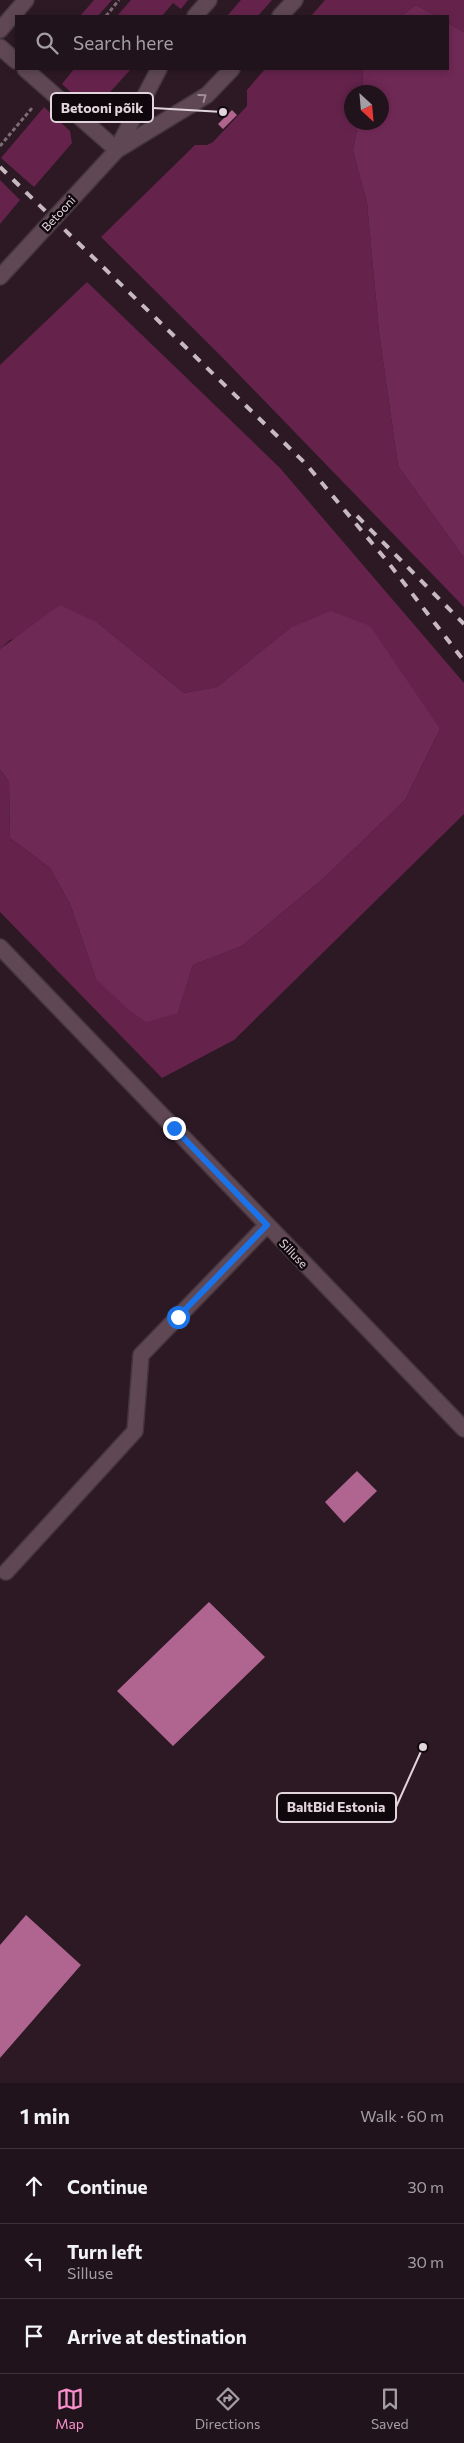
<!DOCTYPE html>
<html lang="en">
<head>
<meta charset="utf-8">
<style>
  body { margin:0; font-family:Commissioner,sans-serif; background:#291c24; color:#f1f3f6 }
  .compass { position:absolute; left:344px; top:85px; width:45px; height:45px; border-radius:50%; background:#21131b; box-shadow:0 2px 8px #0003; rotate:154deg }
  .stop { position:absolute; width:15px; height:15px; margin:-11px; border:4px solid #1a73e8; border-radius:50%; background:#fff }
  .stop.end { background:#1a73e8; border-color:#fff; box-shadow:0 1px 5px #0008 }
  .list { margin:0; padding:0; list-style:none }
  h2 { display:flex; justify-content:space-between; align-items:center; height:65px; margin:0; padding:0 20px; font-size:21px }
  h2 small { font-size:16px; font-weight:400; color:#a29ea3 }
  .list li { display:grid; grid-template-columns:32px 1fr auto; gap:15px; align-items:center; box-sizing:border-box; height:75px; padding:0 20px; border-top:1px solid #3e323a }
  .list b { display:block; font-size:19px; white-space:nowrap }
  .list p { margin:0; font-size:16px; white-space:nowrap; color:#a29ea3 }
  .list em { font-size:16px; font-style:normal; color:#a29ea3 }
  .icon { flex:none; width:28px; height:28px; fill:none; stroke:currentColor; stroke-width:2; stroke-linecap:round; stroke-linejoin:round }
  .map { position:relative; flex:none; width:464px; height:2083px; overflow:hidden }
  .search { position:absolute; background:#21131b; box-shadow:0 2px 8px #0003; left:15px; right:15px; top:15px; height:55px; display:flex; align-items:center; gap:12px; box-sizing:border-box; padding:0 18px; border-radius:0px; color:#a29ea3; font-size:19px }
  .sheet { height:290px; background:#21131b }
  nav { display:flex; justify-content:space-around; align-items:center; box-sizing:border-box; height:70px; border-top:1px solid #3e323a; background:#21131b; font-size:14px; color:#a29ea3 }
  nav a { display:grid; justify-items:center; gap:2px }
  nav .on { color:#f890cc }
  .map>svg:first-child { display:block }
  .green { fill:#65234c }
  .forest { fill:#6f2955 }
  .building { fill:#b06490 }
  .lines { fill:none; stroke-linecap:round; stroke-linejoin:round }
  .minor-casing { stroke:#45363e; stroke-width:18 }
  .path { stroke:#7d6c75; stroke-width:3; stroke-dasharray:4 2.5; stroke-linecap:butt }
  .minor { stroke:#5f4854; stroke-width:15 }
  .rail { stroke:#c7b9c0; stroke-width:4; stroke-dasharray:9 9; stroke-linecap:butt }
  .oneway { stroke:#a08e98 }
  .route { stroke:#1a73e8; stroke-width:6 }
  .labels { text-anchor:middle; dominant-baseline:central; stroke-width:5; stroke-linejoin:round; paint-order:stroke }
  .street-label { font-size:12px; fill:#e2d4db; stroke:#0f070b }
  .leader { fill:none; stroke:#e2d4db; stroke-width:2 }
  .callout-dot { fill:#e2d4db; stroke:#0f070b; stroke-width:2 }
  .callout { fill:#0f070b; stroke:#e2d4db; stroke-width:2 }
  .callout-label { font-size:14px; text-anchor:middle; font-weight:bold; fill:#e2d4db }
</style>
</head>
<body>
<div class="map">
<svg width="464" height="2083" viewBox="0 0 464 2083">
  <rect width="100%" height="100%" fill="#2c1924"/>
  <path class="green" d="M94,0H112L98,16H80Z
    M131,0H188L181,9L173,3L162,16H117Z
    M241,0H272L258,16H227Z
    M325,0H464V32L448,23V16H436L416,5L401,16H311Z
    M74,69H131L101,102L74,95L62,84Z
    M265,69H363L362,92H352V122L358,123L353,151L367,203L379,332L398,466L464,558V607L221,356L101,237L195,145H207L213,142L247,106V90Z
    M44,107L70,131L72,143L34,187L1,158Z
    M0,180L20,200L0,224Z
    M87,282L280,468L464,683V814L234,1040L162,1078L0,912V769L9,782L10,838L50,868L70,904L96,979L178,1013L193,965L242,946L325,877L405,800L440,729L290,628L217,687L184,693L98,623L10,640L0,649V365Z"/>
  <path class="forest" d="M416,5L436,16H401Z
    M448,23L464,32V558L398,466L379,332L367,203L353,151L358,123L382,122V92H362L363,69H448Z
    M60,605L98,623L184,693L217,687L290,628L331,611L370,626L440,729L405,800L325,877L242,946L193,965L178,1013L146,1022L129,1010L96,979L70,904L50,868L10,838L9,782L0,769V649Z"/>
  <path class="building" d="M232,110L237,115L223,129L218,124Z
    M357,1471L377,1491L344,1523L325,1502Z
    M209,1602L265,1657L173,1746L117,1691Z
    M26,1915L81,1965L0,2058V1945Z"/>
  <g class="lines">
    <defs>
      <path id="minor" d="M195,16L209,0
        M280,16L295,0
        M0,30L26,0
        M0,47L16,61
        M25,69L117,150
        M117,149L159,69
        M0,277L117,150L207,95L232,69
        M0,947L464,1429
        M6,1572L135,1431L141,1355L267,1225"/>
    </defs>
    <use href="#minor" class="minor-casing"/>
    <path class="path" d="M106,16L119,0
      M0,146L32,108"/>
    <use href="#minor" class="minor"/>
    <path class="rail" d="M0,167L306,464L387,561L464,661
      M357,516L464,624"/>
  </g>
  <defs><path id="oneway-chevron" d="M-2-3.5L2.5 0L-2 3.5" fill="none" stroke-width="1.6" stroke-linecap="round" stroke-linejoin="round" transform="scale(1.25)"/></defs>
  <use class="oneway" href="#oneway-chevron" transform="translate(203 97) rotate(-36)"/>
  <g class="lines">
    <path class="route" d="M174,1128L267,1225L178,1317"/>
  </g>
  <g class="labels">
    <g class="street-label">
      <text transform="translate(58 213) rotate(-47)">Betooni</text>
      <text transform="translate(294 1253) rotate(46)">Silluse</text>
    </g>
  </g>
  <path class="leader" d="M223 112L153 108M423 1747L396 1807"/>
  <g class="callout-dot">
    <circle cx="223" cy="112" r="5"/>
    <circle cx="423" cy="1747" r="5"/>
  </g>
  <g class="callout">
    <rect x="51" y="93" width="102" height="29" rx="5"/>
    <rect x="277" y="1793" width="119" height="29" rx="5"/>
  </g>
  <g class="callout-label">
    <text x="102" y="113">Betooni põik</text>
    <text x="336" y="1812">BaltBid Estonia</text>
  </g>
</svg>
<svg class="compass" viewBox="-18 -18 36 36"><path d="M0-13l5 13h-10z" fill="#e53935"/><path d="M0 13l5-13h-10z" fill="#a29ea3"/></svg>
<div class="stop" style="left:178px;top:1317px"></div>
<div class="stop end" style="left:174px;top:1128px"></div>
<div class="search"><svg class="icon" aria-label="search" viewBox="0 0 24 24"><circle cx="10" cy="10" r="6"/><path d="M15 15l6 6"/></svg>Search here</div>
</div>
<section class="sheet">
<h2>1 min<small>Walk · 60 m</small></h2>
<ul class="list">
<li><svg class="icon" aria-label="ahead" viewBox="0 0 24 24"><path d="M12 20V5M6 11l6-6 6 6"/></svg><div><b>Continue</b></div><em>30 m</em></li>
<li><svg class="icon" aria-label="left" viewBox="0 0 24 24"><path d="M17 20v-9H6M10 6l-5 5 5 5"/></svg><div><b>Turn left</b><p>Silluse</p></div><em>30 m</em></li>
<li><svg class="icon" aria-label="arrive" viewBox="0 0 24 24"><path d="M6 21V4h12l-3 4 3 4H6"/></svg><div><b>Arrive at destination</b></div></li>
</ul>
</section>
<nav>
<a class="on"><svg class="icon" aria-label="map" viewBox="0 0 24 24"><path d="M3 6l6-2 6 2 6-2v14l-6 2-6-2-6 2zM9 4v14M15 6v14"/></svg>Map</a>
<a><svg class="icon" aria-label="directions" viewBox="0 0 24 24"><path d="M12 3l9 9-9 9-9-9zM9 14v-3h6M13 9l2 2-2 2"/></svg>Directions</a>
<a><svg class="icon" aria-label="saved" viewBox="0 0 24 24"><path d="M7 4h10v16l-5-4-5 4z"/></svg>Saved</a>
</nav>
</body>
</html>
